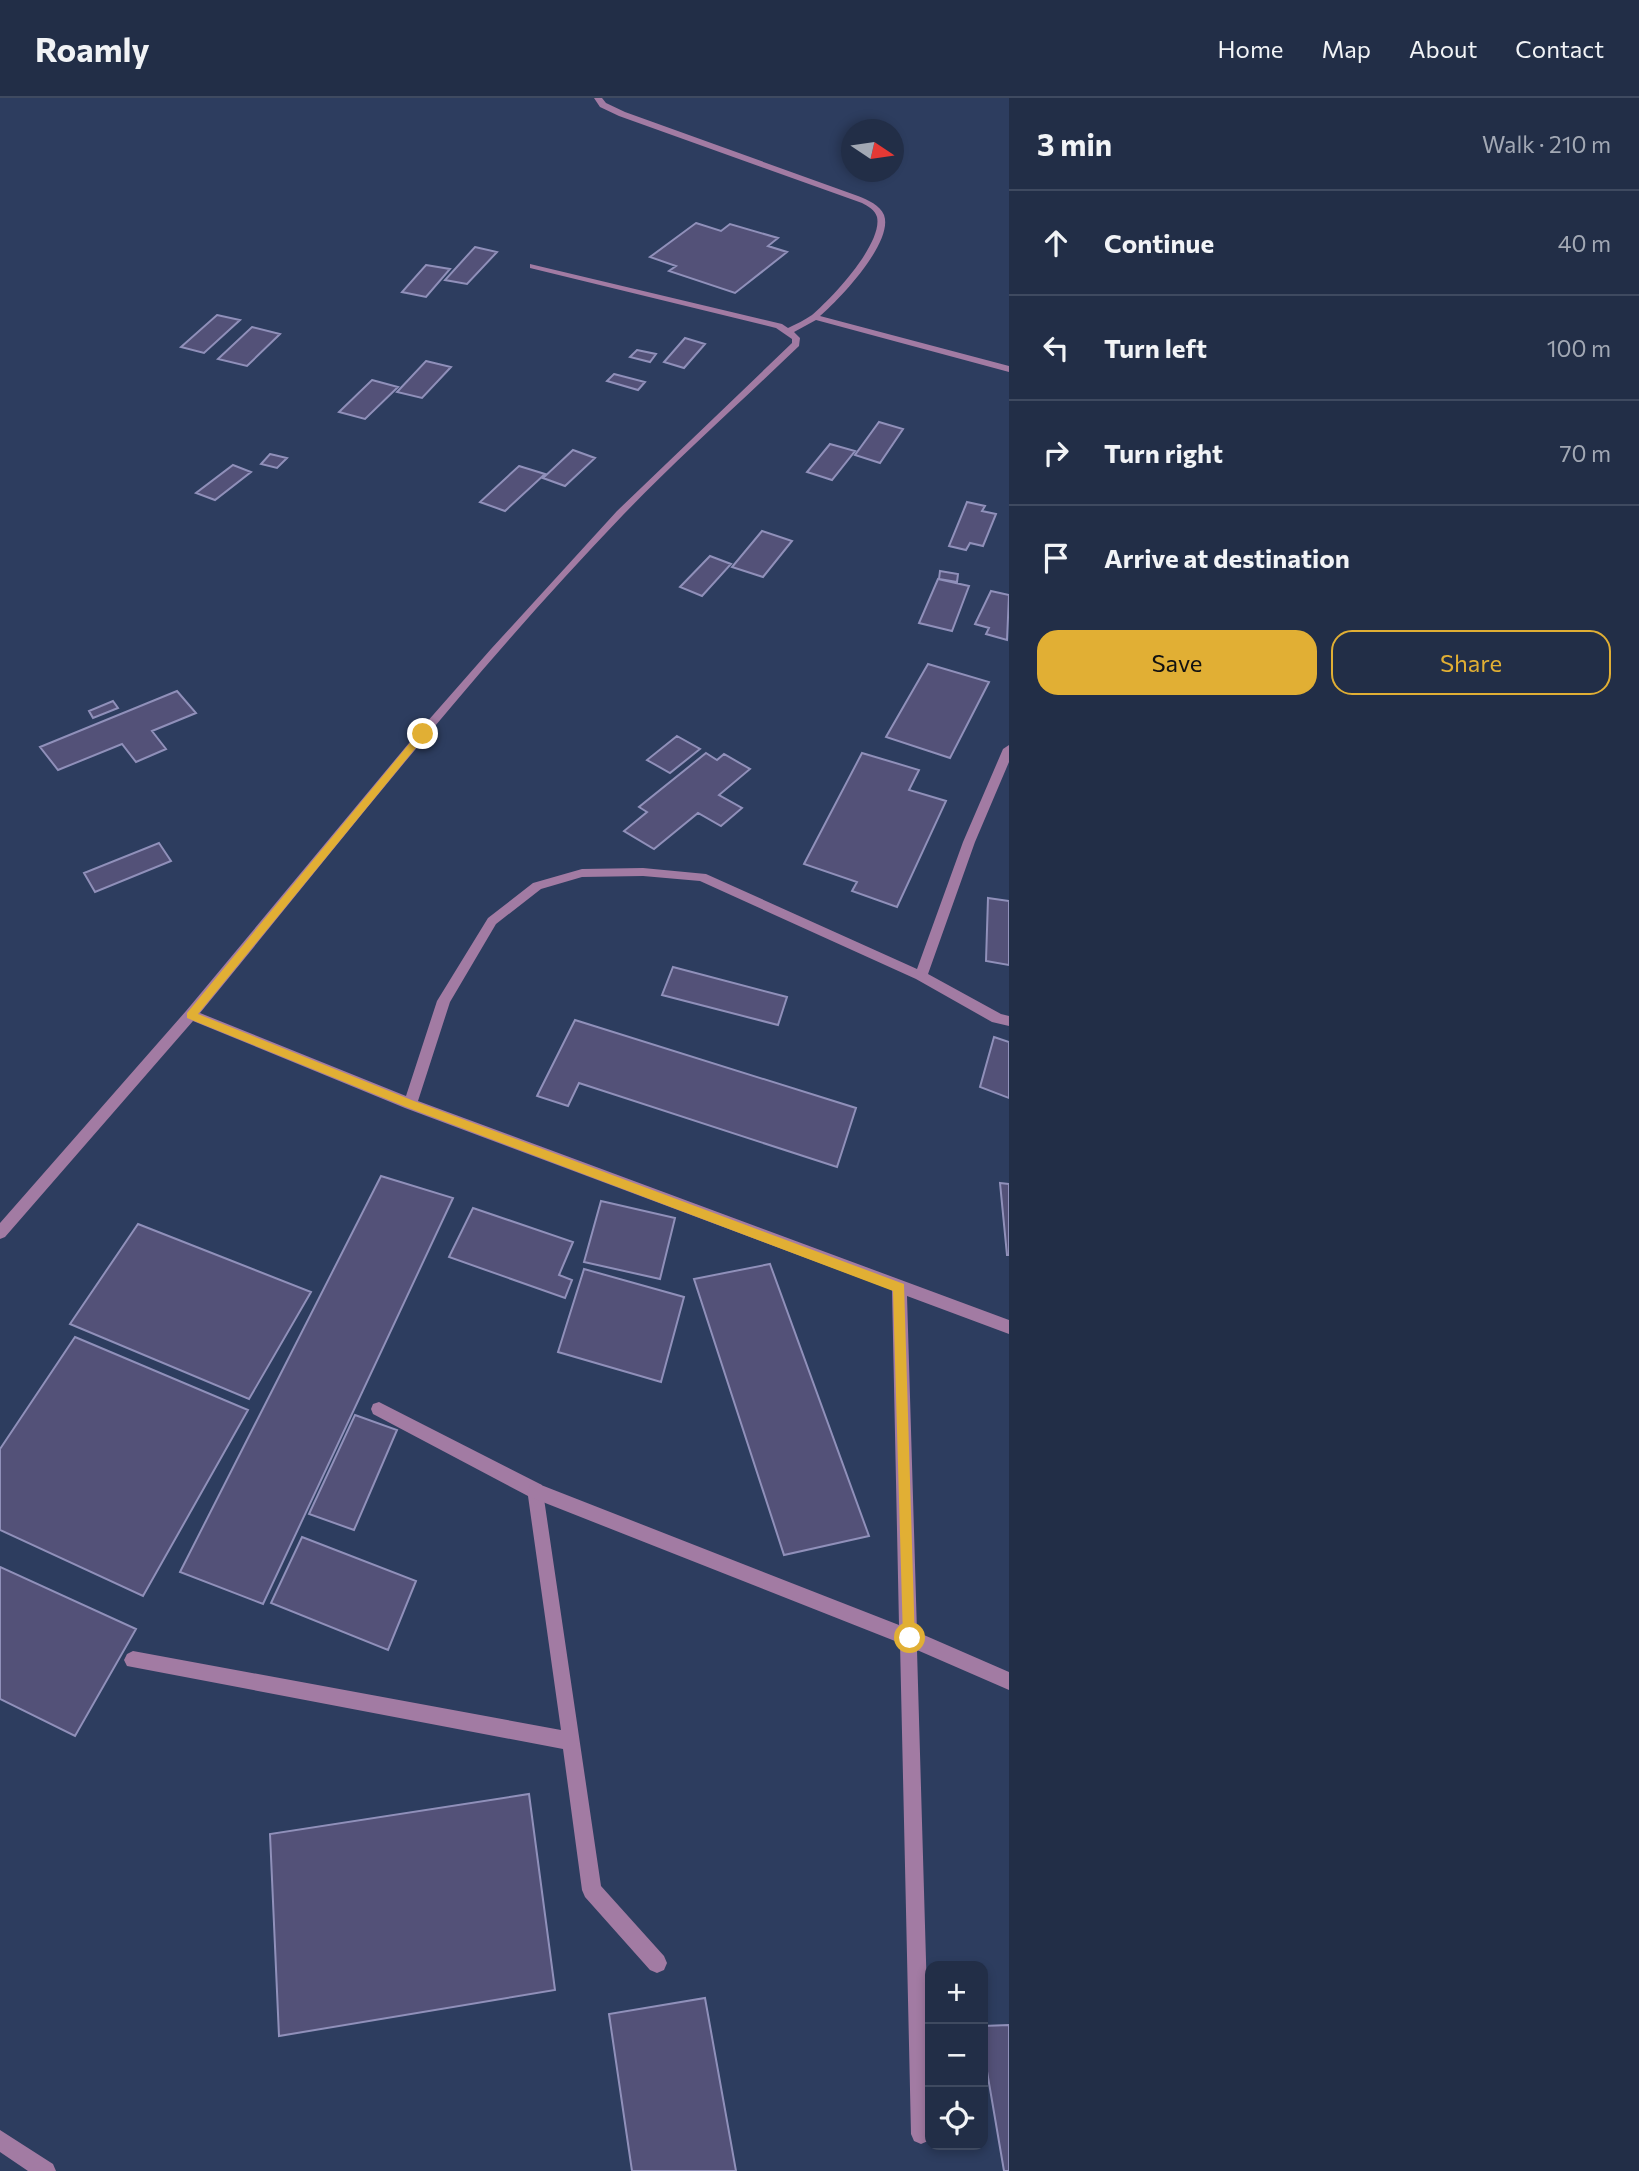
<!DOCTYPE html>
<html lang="en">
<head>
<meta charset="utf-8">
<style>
  body { margin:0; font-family:Commissioner,sans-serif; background:#2a364e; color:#f1f3f6 }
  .controls { position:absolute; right:21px; bottom:21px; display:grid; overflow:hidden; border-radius:14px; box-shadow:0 4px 10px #0003 }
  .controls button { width:63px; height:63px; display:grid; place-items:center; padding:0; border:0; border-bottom:2px solid #3f4a60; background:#222e47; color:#f1f3f6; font:35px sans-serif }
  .compass { position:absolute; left:841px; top:21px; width:63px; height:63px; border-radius:50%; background:#222e47; box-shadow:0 4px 10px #0003; rotate:103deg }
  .stop { position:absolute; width:21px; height:21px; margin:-16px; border:5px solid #e1af34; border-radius:50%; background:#fff }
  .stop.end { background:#e1af34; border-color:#fff; box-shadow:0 2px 7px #0008 }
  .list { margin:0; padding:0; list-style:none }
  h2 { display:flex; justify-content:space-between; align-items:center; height:91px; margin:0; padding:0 28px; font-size:30px }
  h2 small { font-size:23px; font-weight:400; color:#a2a8b4 }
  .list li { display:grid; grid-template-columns:46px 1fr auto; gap:21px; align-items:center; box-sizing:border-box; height:105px; padding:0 28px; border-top:2px solid #3f4a60 }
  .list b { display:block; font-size:26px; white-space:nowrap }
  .list em { font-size:23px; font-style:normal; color:#a2a8b4 }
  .actions { display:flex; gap:14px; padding:21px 28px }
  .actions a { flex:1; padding:16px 0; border:2px solid #e1af34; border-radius:21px; text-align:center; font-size:24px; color:#e1af34 }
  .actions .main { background:#e1af34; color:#111 }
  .icon { flex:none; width:38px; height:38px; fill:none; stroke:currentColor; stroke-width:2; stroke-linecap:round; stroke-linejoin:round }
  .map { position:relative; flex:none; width:1009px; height:2073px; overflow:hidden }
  header { display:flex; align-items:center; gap:42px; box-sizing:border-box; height:98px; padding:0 35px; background:#222e47; border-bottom:2px solid #3f4a60 }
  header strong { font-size:33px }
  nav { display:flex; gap:38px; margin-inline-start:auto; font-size:24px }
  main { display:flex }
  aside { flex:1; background:#222e47 }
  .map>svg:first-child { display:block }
  .building { fill:#535178; stroke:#9090ba; stroke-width:2 }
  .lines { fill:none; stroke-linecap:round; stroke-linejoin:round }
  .lane { fill:#a27ba3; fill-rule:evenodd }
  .street { fill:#a27ba3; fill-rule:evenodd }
  .route { fill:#e1af34 }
</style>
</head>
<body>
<header>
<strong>Roamly</strong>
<nav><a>Home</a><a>Map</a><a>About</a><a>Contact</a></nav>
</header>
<main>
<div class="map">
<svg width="1009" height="2073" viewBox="0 0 1009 2073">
  <rect width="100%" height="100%" fill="#2d3d5f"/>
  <path class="building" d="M696,125L721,133L730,126L778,140L768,148L787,154L735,195L669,173L676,168L650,159Z
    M475,149L497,154L467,186L445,182Z
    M426,167L450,171L426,199L402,194Z
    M217,217L240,222L204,255L181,249Z
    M252,229L280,236L247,268L218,261Z
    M685,240L705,246L684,270L664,264Z
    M637,252L656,256L650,264L630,259Z
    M426,263L451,269L422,300L397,294Z
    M614,276L645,284L638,292L607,283Z
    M372,282L398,289L365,321L339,314Z
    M879,324L903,331L880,365L855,357Z
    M830,346L855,353L832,382L807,374Z
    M573,352L595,360L565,388L543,380Z
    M270,356L287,360L277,370L261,366Z
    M233,367L251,374L215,402L196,395Z
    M519,368L545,376L505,413L480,404Z
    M967,404L985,408L982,413L996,416L983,448L970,445L966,452L949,448Z
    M762,433L792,443L763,479L732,469Z
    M710,458L731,466L702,498L680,489Z
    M940,473L958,476L957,484L939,481Z
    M938,481L969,488L952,533L919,525Z
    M991,493L1009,497L1007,542L986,536L989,530L975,526Z
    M928,566L989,584L950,660L886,639Z
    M177,593L196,615L152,633L166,651L136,664L122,646L58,672L40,649Z
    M113,603L118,610L93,620L89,613Z
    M677,638L700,651L670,675L647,662Z
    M706,655L717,662L724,656L750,671L719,697L742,710L721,728L698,715L654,751L624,733L647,714L639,709Z
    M862,655L919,672L909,692L946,703L897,809L852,793L857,784L804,766Z
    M159,745L171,763L95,794L84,775Z
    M988,800L1009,803V867L986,863Z
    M673,869L787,899L778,927L662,897Z
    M575,922L856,1010L837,1069L579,985L568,1008L537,998Z
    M994,939L1009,944V1000L980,989Z
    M381,1078L453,1100L263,1506L180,1474Z
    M1000,1085L1009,1086V1157H1007Z
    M601,1103L675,1120L660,1181L584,1164Z
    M473,1110L573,1144L559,1177L572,1182L565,1200L449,1159Z
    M138,1126L311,1194L249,1301L70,1226Z
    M770,1166L869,1438L784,1457L694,1181Z
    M584,1171L684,1199L661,1284L558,1254Z
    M75,1239L248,1312L143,1498L0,1432V1351Z
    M355,1317L397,1332L354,1432L309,1416Z
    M302,1439L416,1483L388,1552L271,1505Z
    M0,1469L136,1531L75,1638L0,1601Z
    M529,1696L555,1892L279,1938L270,1736Z
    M705,1900L736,2073H632L609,1916Z
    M1009,1927V2073H1004L983,1950V1928Z"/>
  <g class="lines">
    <path class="lane" d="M379,1304L542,1387L601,1788L664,1858L667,1865L664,1872L657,1875L650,1872L585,1799L582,1792L563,1651L127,1568L124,1562L127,1556L133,1553L561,1632L528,1398L373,1316L371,1311L373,1306Z"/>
    <path class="street" d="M594,0H602L606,5L625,14L858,98C868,102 880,107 884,117C894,144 839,202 820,218L1009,268V274L816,222L794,234L800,240L799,248C741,304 679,359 623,417C472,574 338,747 200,915L406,998L437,903L488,820L533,785L582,771L643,770L706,776L917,871L963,744L1003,651L1009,647V664L975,744L928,876L1001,916L1009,918V928L992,924L916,881L700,783L643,778L582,779L541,791L496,826L450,904L418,1003L1009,1222V1236L907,1198L917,1534L1009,1574V1592L917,1552L930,2000V2039L928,2043L921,2046L914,2043L911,2036L900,1545L530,1399L528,1393L530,1387L536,1385L899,1527L892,1192L405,1010L193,923L5,1139L0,1141V1125L186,913L419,633L491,551L617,413L792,245V241L776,230L530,170V166L782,226L788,230C796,226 805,222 812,217C831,201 883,146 877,119C875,112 868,108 862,105L619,18L600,9Z
      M0,2032L53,2066L56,2073H28L0,2054Z"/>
  </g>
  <path class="route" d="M419,634L427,636L198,916L414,1003L904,1186L915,1545L910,1547L903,1540L893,1193L406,1009L187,920V915Z"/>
</svg>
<div class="controls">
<button>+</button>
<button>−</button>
<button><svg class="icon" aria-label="locate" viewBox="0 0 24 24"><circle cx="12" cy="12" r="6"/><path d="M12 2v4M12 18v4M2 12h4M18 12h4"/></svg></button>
</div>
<svg class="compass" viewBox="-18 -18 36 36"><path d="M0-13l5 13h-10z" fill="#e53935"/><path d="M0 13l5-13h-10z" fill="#a2a8b4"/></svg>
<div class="stop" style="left:910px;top:1540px"></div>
<div class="stop end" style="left:423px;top:636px"></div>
</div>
<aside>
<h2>3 min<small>Walk · 210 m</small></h2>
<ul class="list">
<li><svg class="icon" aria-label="ahead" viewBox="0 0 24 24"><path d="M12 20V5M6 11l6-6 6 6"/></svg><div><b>Continue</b></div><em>40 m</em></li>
<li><svg class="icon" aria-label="left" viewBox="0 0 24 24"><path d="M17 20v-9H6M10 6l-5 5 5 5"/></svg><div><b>Turn left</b></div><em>100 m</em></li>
<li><svg class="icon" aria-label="right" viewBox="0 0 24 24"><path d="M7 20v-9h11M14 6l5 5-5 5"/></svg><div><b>Turn right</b></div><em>70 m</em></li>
<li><svg class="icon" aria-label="arrive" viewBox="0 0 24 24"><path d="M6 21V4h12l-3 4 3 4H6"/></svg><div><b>Arrive at destination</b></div></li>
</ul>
<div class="actions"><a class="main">Save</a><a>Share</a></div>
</aside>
</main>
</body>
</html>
